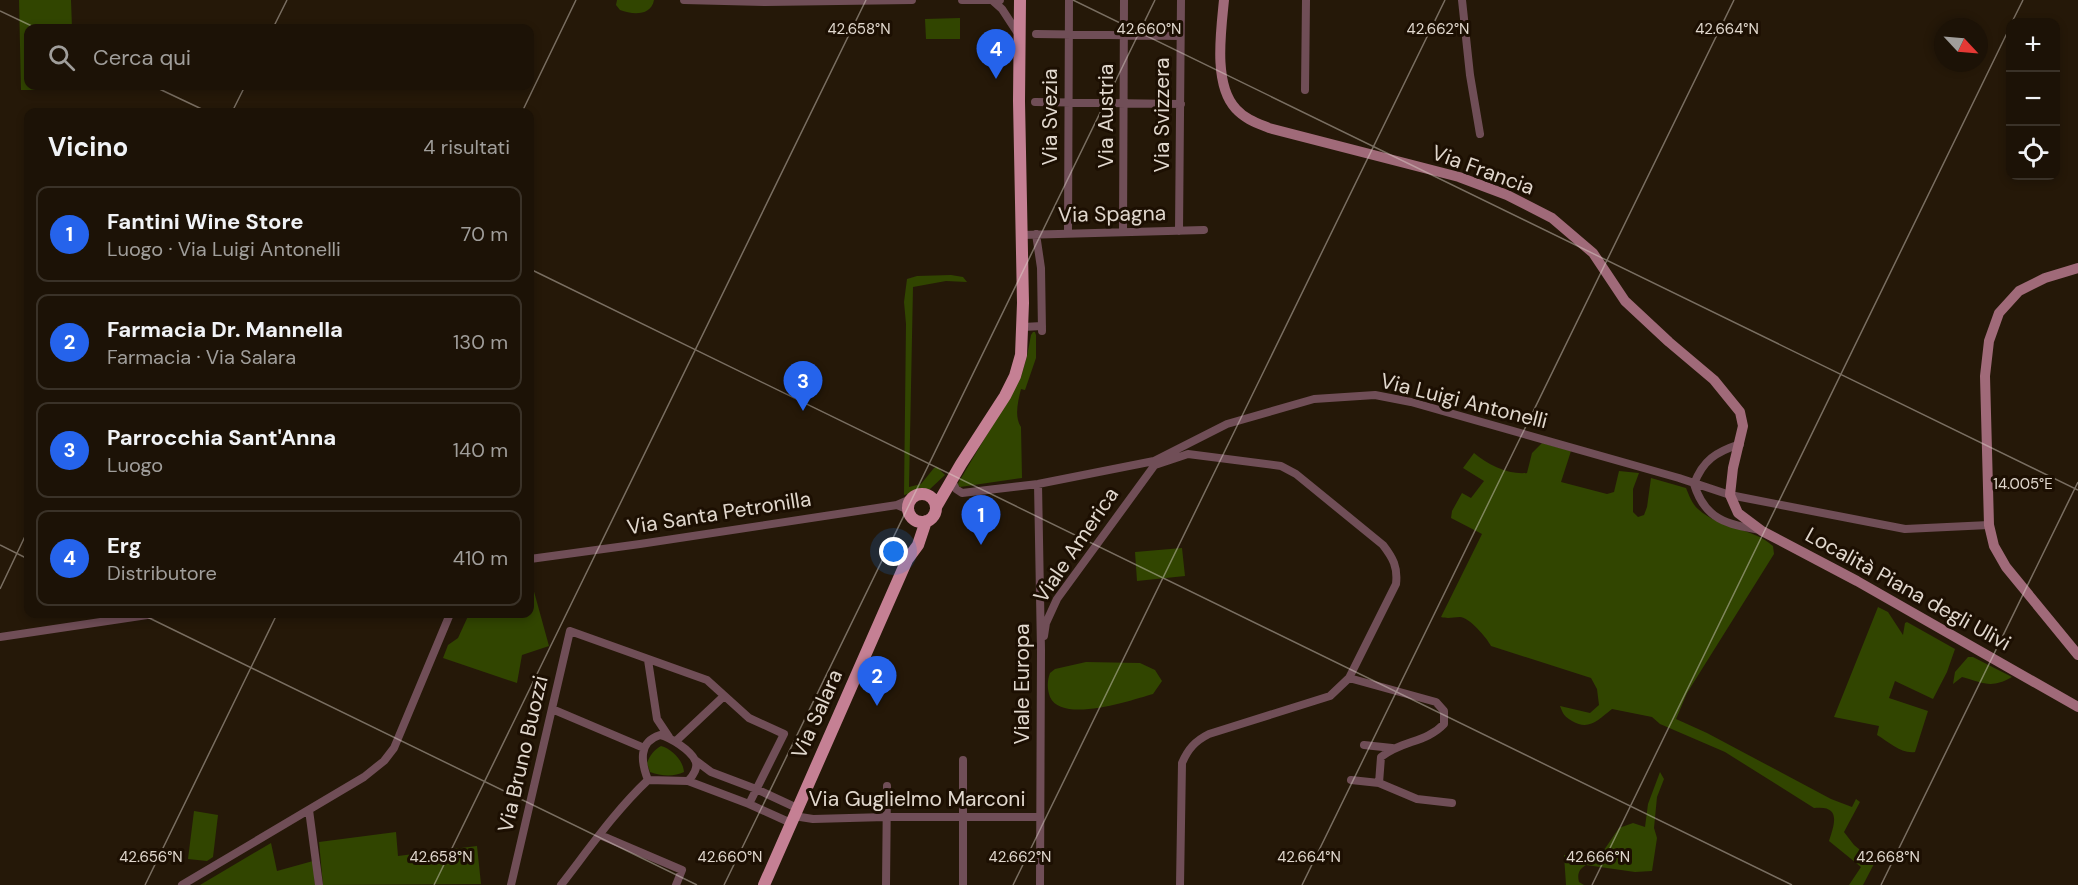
<!DOCTYPE html>
<html lang="it">
<head>
<meta charset="utf-8">
<style>
  body { margin:0; font-family:"DM Sans",sans-serif; background:#251b10; color:#f1f3f6 }
  .controls { position:absolute; right:18px; top:18px; display:grid; overflow:hidden; border-radius:12px; box-shadow:0 3px 9px #0003 }
  .controls button { width:54px; height:54px; display:grid; place-items:center; padding:0; border:0; border-bottom:2px solid #3a3228; background:#1c1206; color:#f1f3f6; font:30px sans-serif }
  .compass { position:absolute; left:1934px; top:18px; width:54px; height:54px; border-radius:50%; background:#1c1206; box-shadow:0 3px 9px #0003; rotate:116deg }
  .you { position:absolute; left:894px; top:552px; width:21px; height:21px; margin:-15px; border:4px solid #fff; border-radius:50%; background:#1a73e8; box-shadow:0 0 0 9px #1a73e833 }
  .badge { display:grid; place-items:center; width:39px; height:39px; border-radius:50%; background:#2563eb; color:#fff; font-size:20px; font-weight:700 }
  .pin { position:absolute; translate:-50% -50px; filter:drop-shadow(0 2px 3px #0008) }
  .pin::after { content:''; position:absolute; top:32px; width:21px; height:18px; background:inherit; clip-path:polygon(0 0,100% 0,50% 100%) }
  .list { margin:0; padding:0; list-style:none }
  h2 { display:flex; justify-content:space-between; align-items:center; height:78px; margin:0; padding:0 24px; font-size:26px }
  h2 small { font-size:20px; font-weight:400; color:#a09e9b }
  .list li { display:grid; grid-template-columns:39px 1fr auto; gap:18px; align-items:center; box-sizing:border-box; height:96px; margin:0 12px 12px; padding:0 12px; border:2px solid #3a3228; border-radius:12px }
  .list b { display:block; font-size:22px; white-space:nowrap }
  .list p { margin:0; font-size:20px; white-space:nowrap; color:#a09e9b }
  .list em { font-size:20px; font-style:normal; color:#a09e9b }
  .icon { flex:none; width:33px; height:33px; fill:none; stroke:currentColor; stroke-width:2; stroke-linecap:round; stroke-linejoin:round }
  .map { position:relative; flex:none; width:2078px; height:885px; overflow:hidden }
  .search { position:absolute; background:#1c1206; box-shadow:0 3px 9px #0003; left:24px; top:24px; width:510px; height:66px; display:flex; align-items:center; gap:15px; box-sizing:border-box; padding:0 21px; border-radius:12px; color:#a09e9b; font-size:22px }
  .panel { position:absolute; background:#1c1206; box-shadow:0 3px 9px #0003; left:24px; top:108px; width:510px; height:510px; border-radius:12px }
  .map>svg:first-child { display:block }
  .green { fill:#314500 }
  .lines { fill:none; stroke-linecap:round; stroke-linejoin:round }
  .minor { stroke:#704e57; stroke-width:8 }
  .secondary { stroke:#a06a79; stroke-width:10 }
  .primary { stroke:#c58094; stroke-width:12 }
  .ticks { fill:none; stroke:#e1d8ce; stroke-width:1.5; stroke-opacity:0.45 }
  .labels { text-anchor:middle; dominant-baseline:central; stroke-width:6; stroke-linejoin:round; paint-order:stroke }
  .street-label { font-size:21px; fill:#e1d8ce; stroke:#1c0f02 }
  .ticks-label { font-size:15px; text-anchor:middle; fill:#e1d8ce; stroke:#1c0f02; stroke-width:6; stroke-linejoin:round; paint-order:stroke }
</style>
</head>
<body>
<div class="map">
<svg width="2078" height="885" viewBox="0 0 2078 885">
  <rect width="100%" height="100%" fill="#251808"/>
  <path class="green" d="M19,0H71L72,28H28V86H75V90H21Z
    M617,0H654C651,16 633,15 620,10L616,5Z
    M960,18V39H926L925,19Z
    M951,275L963,277L967,282L946,281L913,287L909,487L921,484L934,468L937,467L945,475L930,489L904,495L906,324L904,302L907,279L917,276Z
    M1033,332H1035L1036,335V358L1025,390L1021,389C1018,401 1014,417 1021,427L1022,478L960,487L957,485L1021,377L1027,356L1031,335Z
    M1542,443L1571,451L1561,482L1607,494L1614,492L1619,471L1639,473L1633,489V512L1638,517L1644,515L1647,507L1651,478L1686,488C1689,495 1692,504 1698,509C1721,530 1752,527 1773,546L1774,554L1687,693L1676,719L1707,733L1831,799L1852,807L1856,799L1860,802L1844,832L1854,845L1875,862L1863,885H1849L1861,867L1829,841C1835,823 1841,805 1814,808L1725,752L1660,724L1652,717L1612,709C1598,720 1589,731 1572,721C1564,716 1563,714 1560,706L1590,713L1599,705L1597,689L1591,678L1491,646C1487,638 1469,617 1460,617C1453,617 1449,619 1441,617L1482,534L1451,518L1452,511L1462,493L1471,498L1484,481L1463,468L1474,453C1488,465 1509,475 1527,473L1532,453Z
    M1182,548L1185,576L1137,581L1135,552Z
    M530,577L549,646L522,655L517,683L443,658L448,645L458,638L469,614H530Z
    M1878,607L1888,612L1903,635L1905,623L1907,622L1955,649L1947,672L1933,699L1895,681L1889,698L1928,711L1915,752C1901,754 1889,742 1877,735L1879,726L1834,717Z
    M1968,657H1973L2012,677C1991,689 1984,683 1962,677L1953,684L1955,672Z
    M1086,662L1140,663L1155,670L1162,681L1153,694C1132,700 1062,724 1050,697C1047,689 1047,681 1050,673L1055,669Z
    M661,746C672,749 683,760 684,772C674,777 661,776 650,772L647,763C650,755 654,750 661,746Z
    M1660,772L1664,779L1657,797L1654,828L1657,838L1652,871L1635,872L1586,865C1579,869 1577,874 1579,882L1584,885H1566L1564,855L1586,856L1602,853L1619,828L1633,823L1645,827L1648,804Z
    M194,811L218,815L213,857L207,861L188,859Z
    M396,832L398,856L477,846L481,884L323,885L319,842Z
    M271,843L277,871L313,861L315,885H200Z"/>
  <g class="lines">
    <path class="minor" d="M684,0L766,2L912,0
      M962,0H1000
      M1462,0L1470,75L1480,134
      M993,1L1002,9L1019,35
      M1036,34L1180,36
      M1305,90L1306,0
      M1035,102L1181,104
      M1179,231L1181,0
      M1123,232L1124,0
      M1068,233L1069,0
      M1036,234L1041,268L1042,331
      M1022,235L1204,230
      M1023,327L1042,326
      M1740,444C1716,452 1703,460 1694,484C1705,520 1727,524 1760,530
      M1155,465L1188,454L1281,466L1296,474L1383,545C1393,558 1398,567 1396,584L1349,678L1330,696L1209,734C1195,741 1188,749 1182,763L1180,885
      M951,479L956,489L962,493L1038,484L1154,461L1227,424L1314,399L1375,395L1411,402L1679,478L1730,495L1905,529L1989,525
      M1038,484L1041,650L1040,885
      M897,505L909,510
      M530,559L640,544L897,505L913,498
      M1044,636L1046,623L1057,599L1154,466V461
      M0,637L154,614
      M648,660L657,719L669,737
      M1349,678L1436,702L1444,711V724C1426,743 1402,740 1381,757L1379,783L1417,799L1452,803
      M552,709L644,748
      M660,735C670,737 690,750 695,760C699,767 693,776 688,781L648,780C641,762 638,742 660,735Z
      M676,741L724,696
      M1364,745L1392,748
      M695,760L711,772L756,789L797,808
      M1351,780L1379,783
      M688,781L749,804L791,823
      M309,810L319,885
      M794,816L813,819L886,817H1039
      M600,835L682,870L676,885
      M182,885L364,777L384,761L394,748L450,614
      M511,885L570,631L707,680L749,718L784,734L749,804
      M561,885C589,849 615,811 648,780
      M886,885L887,786
      M963,885V760"/>
    <path class="secondary" d="M1224,0C1221,31 1213,85 1236,109C1245,119 1257,123 1269,128L1459,177L1507,195L1552,218L1593,253L1625,301L1669,342L1714,380L1740,412L1743,426L1733,468L1730,495L1738,513L1762,531L1857,581L2078,707
      M2078,268L2045,278L2019,291L1999,313L1989,341L1985,376L1989,525L1994,546L2006,567L2078,655"/>
    <path class="primary" d="M908 508a14 14 0 1 1 28 0a14 14 0 1 1-28 0Z
      M936,507L961,464L1005,396L1015,376L1021,355L1023,303L1019,101L1020,0
      M764,885L907,560L918,545L926,521"/>
  </g>
  <path class="ticks" d="M1073,0L2078,490M0,11L36,28M2012,22L2023,0M273,28L287,0M153,86L208,112M232,112L245,86M522,112L576,0M530,269L1792,885M0,545L28,559M0,589L28,530M141,614L697,885M145,885L277,614M434,885L866,0M724,885L1155,0M1013,885L1445,0M1302,885L1734,0M1592,885L2010,27M1881,885L2078,482"/>
  <g class="labels">
    <g class="street-label">
      <text transform="translate(1162 115) rotate(-90)">Via Svizzera</text>
      <text transform="translate(1106 116) rotate(-90)">Via Austria</text>
      <text transform="translate(1050 117) rotate(-90)">Via Svezia</text>
      <text transform="translate(1483 170) rotate(20)">Via Francia</text>
      <text transform="translate(1112 214) rotate(-1)">Via Spagna</text>
      <text transform="translate(1464 401) rotate(14)">Via Luigi Antonelli</text>
      <text transform="translate(719 513) rotate(-9)">Via Santa Petronilla</text>
      <text transform="translate(1076 545) rotate(-56)">Viale America</text>
      <text transform="translate(1908 589) rotate(29)">Località Piana degli Ulivi</text>
      <text transform="translate(1022 684) rotate(-90)">Viale Europa</text>
      <text transform="translate(817 714) rotate(-66)">Via Salara</text>
      <text transform="translate(523 754) rotate(-77)">Via Bruno Buozzi</text>
      <text x="917" y="799">Via Guglielmo Marconi</text>
    </g>
  </g>
  <g class="ticks-label">
    <text x="859" y="34">42.658°N</text>
    <text x="1149" y="34">42.660°N</text>
    <text x="1438" y="34">42.662°N</text>
    <text x="1727" y="34">42.664°N</text>
    <text x="2023" y="489">14.005°E</text>
    <text x="151" y="862">42.656°N</text>
    <text x="441" y="862">42.658°N</text>
    <text x="730" y="862">42.660°N</text>
    <text x="1020" y="862">42.662°N</text>
    <text x="1309" y="862">42.664°N</text>
    <text x="1598" y="862">42.666°N</text>
    <text x="1888" y="862">42.668°N</text>
  </g>
</svg>
<div class="controls">
<button>+</button>
<button>−</button>
<button><svg class="icon" aria-label="locate" viewBox="0 0 24 24"><circle cx="12" cy="12" r="6"/><path d="M12 2v4M12 18v4M2 12h4M18 12h4"/></svg></button>
</div>
<svg class="compass" viewBox="-18 -18 36 36"><path d="M0-13l5 13h-10z" fill="#e53935"/><path d="M0 13l5-13h-10z" fill="#a09e9b"/></svg>
<div class="you"></div>
<div class="pin badge" style="left:981px;top:545px">1</div>
<div class="pin badge" style="left:877px;top:706px">2</div>
<div class="pin badge" style="left:803px;top:411px">3</div>
<div class="pin badge" style="left:996px;top:79px">4</div>
<div class="search"><svg class="icon" aria-label="search" viewBox="0 0 24 24"><circle cx="10" cy="10" r="6"/><path d="M15 15l6 6"/></svg>Cerca qui</div>
<section class="panel">
<h2>Vicino<small>4 risultati</small></h2>
<ul class="list">
<li><span class="badge">1</span><div><b>Fantini Wine Store</b><p>Luogo · Via Luigi Antonelli</p></div><em>70 m</em></li>
<li><span class="badge">2</span><div><b>Farmacia Dr. Mannella</b><p>Farmacia · Via Salara</p></div><em>130 m</em></li>
<li><span class="badge">3</span><div><b>Parrocchia Sant'Anna</b><p>Luogo</p></div><em>140 m</em></li>
<li><span class="badge">4</span><div><b>Erg</b><p>Distributore</p></div><em>410 m</em></li>
</ul>
</section>
</div>
</body>
</html>
